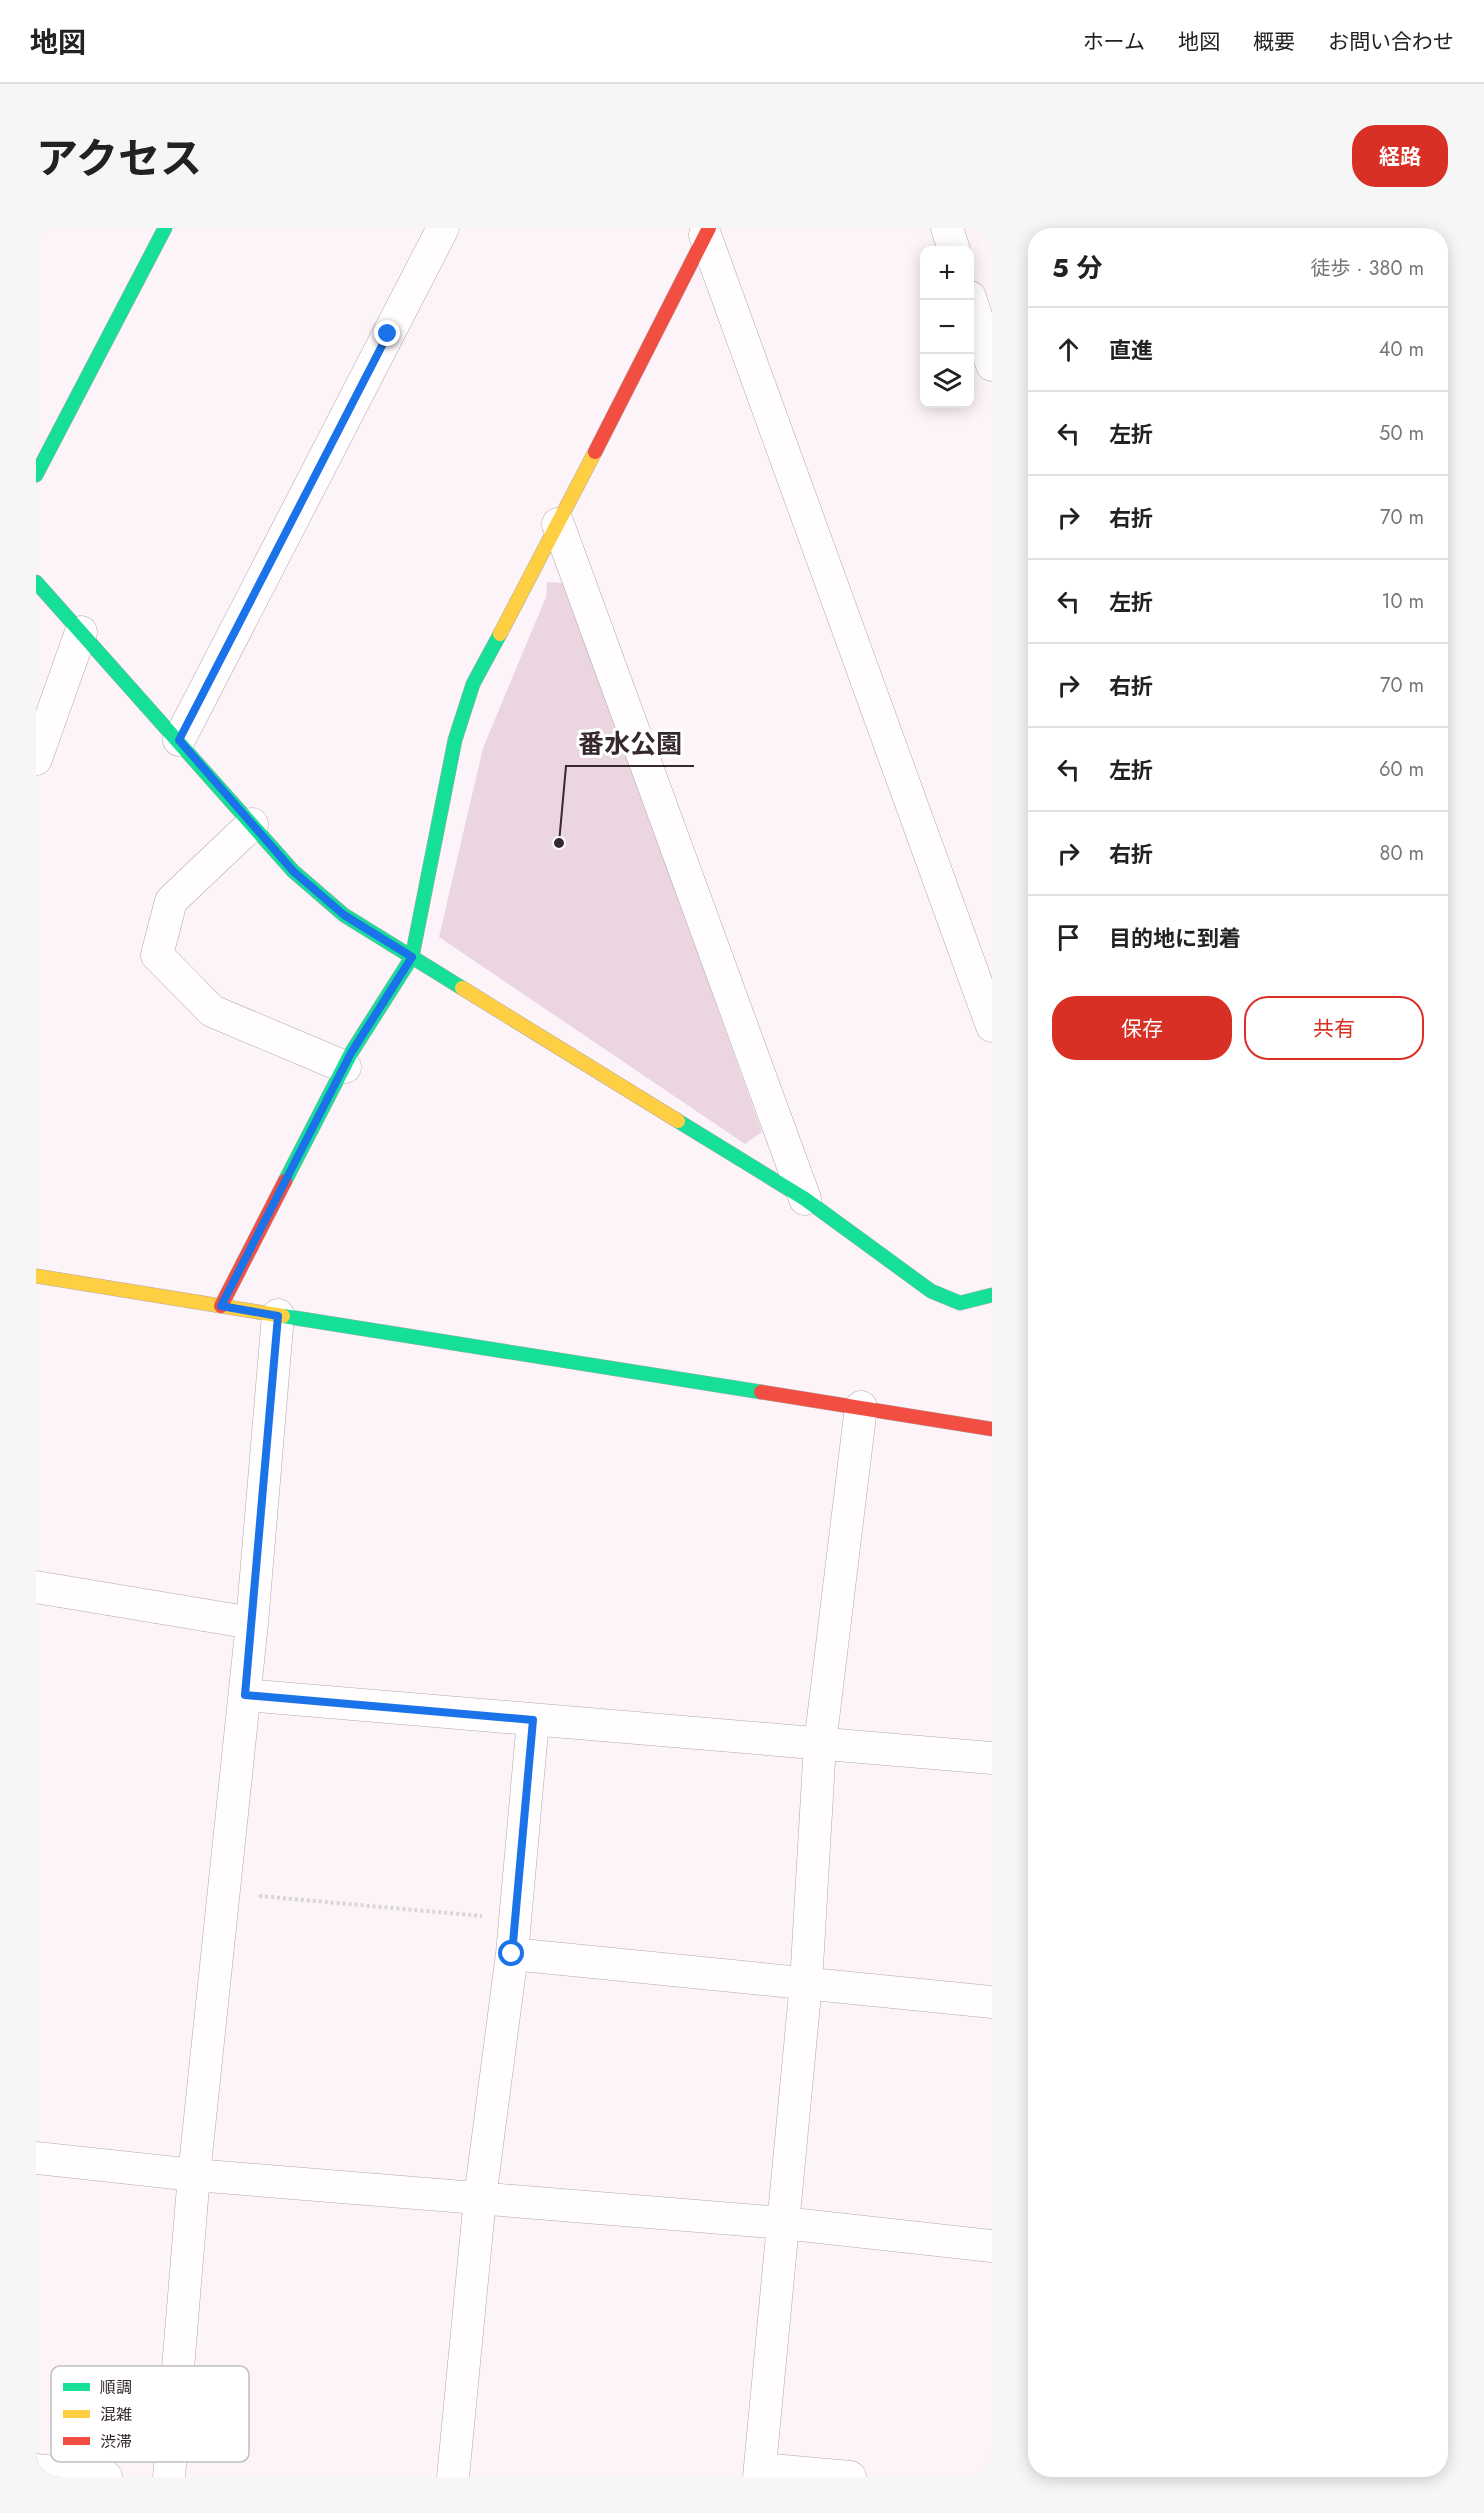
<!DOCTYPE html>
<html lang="ja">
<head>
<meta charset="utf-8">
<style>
  body { margin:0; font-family:Jost,"Noto Sans JP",sans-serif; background:#f6f6f6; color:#222 }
  .controls { position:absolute; right:18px; top:18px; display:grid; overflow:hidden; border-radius:12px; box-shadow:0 3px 15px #0003 }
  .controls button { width:54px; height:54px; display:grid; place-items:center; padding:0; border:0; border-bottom:2px solid #e0e0e0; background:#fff; color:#222; font:30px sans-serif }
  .stop { position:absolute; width:18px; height:18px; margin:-14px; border:4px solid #1a73e8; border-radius:50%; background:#fff }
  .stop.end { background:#1a73e8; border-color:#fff; box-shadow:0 2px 6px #0008 }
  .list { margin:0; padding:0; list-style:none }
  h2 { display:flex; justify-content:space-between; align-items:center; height:78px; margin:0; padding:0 24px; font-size:26px }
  h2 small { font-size:20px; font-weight:400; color:#767676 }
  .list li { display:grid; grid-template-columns:39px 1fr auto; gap:18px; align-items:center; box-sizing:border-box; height:84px; padding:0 24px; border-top:2px solid #e0e0e0 }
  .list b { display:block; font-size:22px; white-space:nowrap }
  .list em { font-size:20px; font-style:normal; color:#767676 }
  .actions { display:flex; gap:12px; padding:18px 24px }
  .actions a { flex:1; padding:14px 0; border:2px solid #d93025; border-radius:24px; text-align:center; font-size:21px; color:#d93025 }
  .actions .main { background:#d93025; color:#fff }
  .icon { flex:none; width:33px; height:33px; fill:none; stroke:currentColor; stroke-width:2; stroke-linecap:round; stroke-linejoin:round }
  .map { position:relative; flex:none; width:956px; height:2249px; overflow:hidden; border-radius:24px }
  header { display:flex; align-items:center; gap:36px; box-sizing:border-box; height:84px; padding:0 30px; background:#fff; border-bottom:2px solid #e0e0e0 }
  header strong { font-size:28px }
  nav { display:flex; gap:33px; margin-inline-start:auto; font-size:21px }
  .intro { display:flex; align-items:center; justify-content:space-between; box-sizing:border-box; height:144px; padding:0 36px }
  h1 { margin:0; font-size:42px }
  .button { padding:15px 27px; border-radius:24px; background:#d93025; color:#fff; font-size:21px; font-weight:700 }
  main { display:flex; gap:36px; padding:0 36px }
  aside { flex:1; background:#fff; border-radius:24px; box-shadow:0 3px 15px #0003 }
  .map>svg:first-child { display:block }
  .green { fill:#ead5e0 }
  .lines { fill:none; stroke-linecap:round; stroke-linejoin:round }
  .street-casing { stroke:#b1a8ad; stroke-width:33 }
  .fast-casing { stroke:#b1a8ad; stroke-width:15 }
  .slow-casing { stroke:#b1a8ad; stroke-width:15 }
  .jam-casing { stroke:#b1a8ad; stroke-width:15 }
  .path { stroke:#d7d5d7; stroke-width:4; stroke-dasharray:3 3; stroke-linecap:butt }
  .street { stroke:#fffdfe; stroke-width:32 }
  .fast { stroke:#16e098; stroke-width:14 }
  .slow { stroke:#ffcf43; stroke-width:14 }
  .jam { stroke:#f24e42; stroke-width:14 }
  .route { stroke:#1a73e8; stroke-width:8 }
  .key { fill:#fff; stroke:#c2bec1; stroke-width:1.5 }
  .key-label { font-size:16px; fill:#35282f }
  .leader { fill:none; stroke:#35282f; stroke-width:2 }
  .callout-dot { fill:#35282f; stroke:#fff; stroke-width:2 }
  .callout-label { font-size:26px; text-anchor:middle; font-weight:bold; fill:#35282f; stroke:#fff; stroke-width:6; stroke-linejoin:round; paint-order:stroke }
</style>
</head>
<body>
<header>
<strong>地図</strong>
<nav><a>ホーム</a><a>地図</a><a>概要</a><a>お問い合わせ</a></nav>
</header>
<div class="intro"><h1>アクセス</h1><a class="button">経路</a></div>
<main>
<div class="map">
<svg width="956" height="2249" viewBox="0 0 956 2249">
  <rect width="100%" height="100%" fill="#fcf4f8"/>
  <path class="green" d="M511,354L529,355L726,904L709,916L403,709L447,520L510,369Z"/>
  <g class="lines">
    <defs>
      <path id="street" d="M911,0L918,22
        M669,7L956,798
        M934,69L956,137
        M522,296L769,971
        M143,512L407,0
        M0,531L45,404
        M216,596L135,673L121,727L176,783L309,839
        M0,1359L216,1395
        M209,1467L956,1530
        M476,1726L956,1774
        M0,1930L158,1947L747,1995L956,2018
        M724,2241L814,2249
        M0,2242L70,2249
        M133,2249L158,1947L216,1395L242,1087
        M417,2249L444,1970L476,1726L497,1492
        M723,2249L770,1755L784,1516L825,1179"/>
      <path id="fast" d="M0,247L129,0
        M0,354L257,643L308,687L426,760
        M642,893L769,971L895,1063L924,1075L956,1067
        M249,953L315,825L376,729L419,512L437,456L464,406
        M247,1088L725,1164"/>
      <path id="slow" d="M464,406L559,224
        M426,760L642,893
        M0,1048L247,1088"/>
      <path id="jam" d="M559,224L673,0
        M185,1078L249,953
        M725,1164L956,1201"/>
    </defs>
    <use href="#street" class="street-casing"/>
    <use href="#fast" class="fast-casing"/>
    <use href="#slow" class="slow-casing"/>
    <use href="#jam" class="jam-casing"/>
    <path class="path" d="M223,1668L446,1688"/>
    <use href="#street" class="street"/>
    <use href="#fast" class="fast"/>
    <use href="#slow" class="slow"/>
    <use href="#jam" class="jam"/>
  </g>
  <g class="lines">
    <path class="route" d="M352,106L143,512L257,643L308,687L376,729L315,825L185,1078L242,1088L209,1467L497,1492L476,1726"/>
  </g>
  <rect x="15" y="2138" width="198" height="96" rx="9" class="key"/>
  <rect x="27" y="2155" width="27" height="8" fill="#16e098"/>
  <rect x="27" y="2182" width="27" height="8" fill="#ffcf43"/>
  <rect x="27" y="2209" width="27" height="8" fill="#f24e42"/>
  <g class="key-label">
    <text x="64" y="2165">順調</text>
    <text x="64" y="2192">混雑</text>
    <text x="64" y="2219">渋滞</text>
  </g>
  <path class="leader" d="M523 615L530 538H658"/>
  <circle class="callout-dot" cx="523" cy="615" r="6"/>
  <g class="callout-label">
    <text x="594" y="525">番水公園</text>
  </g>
</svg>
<div class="controls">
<button>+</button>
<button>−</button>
<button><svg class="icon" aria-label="layers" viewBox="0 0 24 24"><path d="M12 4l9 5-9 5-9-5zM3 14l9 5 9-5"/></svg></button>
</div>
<div class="stop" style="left:476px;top:1726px"></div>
<div class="stop end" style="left:352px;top:106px"></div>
</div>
<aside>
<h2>5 分<small>徒歩 · 380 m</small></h2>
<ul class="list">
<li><svg class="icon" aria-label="ahead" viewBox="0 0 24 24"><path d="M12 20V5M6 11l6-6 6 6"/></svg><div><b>直進</b></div><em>40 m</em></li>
<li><svg class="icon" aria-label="left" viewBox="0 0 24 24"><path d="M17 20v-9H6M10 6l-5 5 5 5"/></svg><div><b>左折</b></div><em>50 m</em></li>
<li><svg class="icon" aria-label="right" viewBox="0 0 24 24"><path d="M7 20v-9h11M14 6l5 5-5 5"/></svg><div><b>右折</b></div><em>70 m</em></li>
<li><svg class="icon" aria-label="left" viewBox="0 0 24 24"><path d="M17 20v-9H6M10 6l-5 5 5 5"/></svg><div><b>左折</b></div><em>10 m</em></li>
<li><svg class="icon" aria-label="right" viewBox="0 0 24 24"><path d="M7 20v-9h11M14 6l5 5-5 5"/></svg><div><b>右折</b></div><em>70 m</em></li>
<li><svg class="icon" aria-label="left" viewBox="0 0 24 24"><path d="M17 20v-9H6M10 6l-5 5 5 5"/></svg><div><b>左折</b></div><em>60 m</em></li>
<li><svg class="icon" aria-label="right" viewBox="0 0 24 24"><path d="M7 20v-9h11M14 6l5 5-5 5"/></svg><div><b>右折</b></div><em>80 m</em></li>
<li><svg class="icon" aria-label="arrive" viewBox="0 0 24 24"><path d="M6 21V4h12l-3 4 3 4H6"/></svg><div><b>目的地に到着</b></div></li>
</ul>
<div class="actions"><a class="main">保存</a><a>共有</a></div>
</aside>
</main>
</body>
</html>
